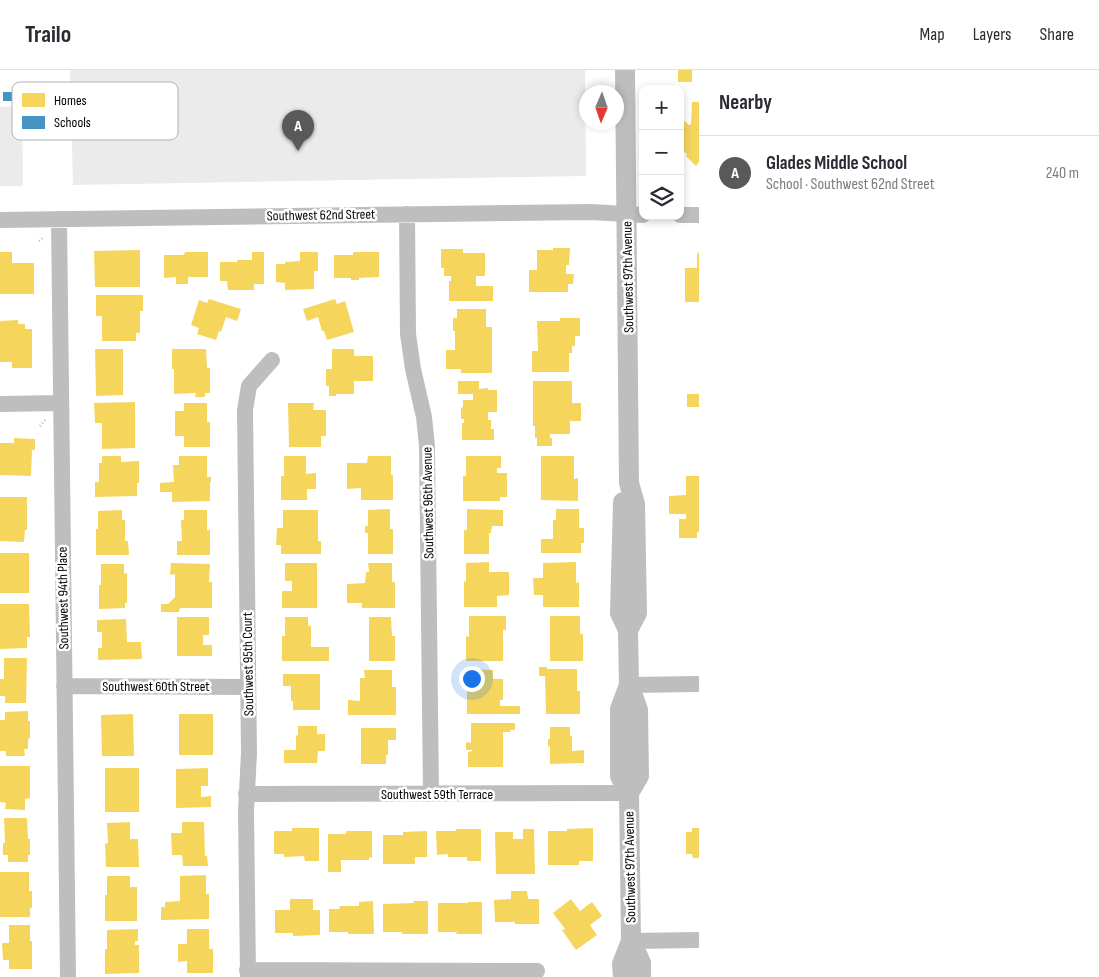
<!DOCTYPE html>
<html lang="en">
<head>
<meta charset="utf-8">
<style>
  body { margin:0; font-family:"Sofia Sans Condensed",sans-serif; background:#f7f7f7; color:#2b2b33 }
  .controls { position:absolute; right:15px; top:15px; display:grid; overflow:hidden; border-radius:10px; box-shadow:0 2px 8px #0003 }
  .controls button { width:45px; height:45px; display:grid; place-items:center; padding:0; border:0; border-bottom:1px solid #e1e1e2; background:#fff; color:#2b2b33; font:25px sans-serif }
  .compass { position:absolute; left:579px; top:15px; width:45px; height:45px; border-radius:50%; background:#fff; box-shadow:0 2px 8px #0003; rotate:182deg }
  .you { position:absolute; left:471px; top:608px; width:18px; height:18px; margin:-12px; border:4px solid #fff; border-radius:50%; background:#1a73e8; box-shadow:0 0 0 8px #1a73e833 }
  .badge { display:grid; place-items:center; width:32px; height:32px; border-radius:50%; background:#595959; color:#fff; font-size:16px; font-weight:700 }
  .pin { position:absolute; translate:-50% -41px; filter:drop-shadow(0 1px 2px #0008) }
  .pin::after { content:''; position:absolute; top:26px; width:18px; height:15px; background:inherit; clip-path:polygon(0 0,100% 0,50% 100%) }
  .list { margin:0; padding:0; list-style:none }
  h2 { display:flex; justify-content:space-between; align-items:center; height:65px; margin:0; padding:0 20px; font-size:21px }
  h2 small { font-size:16px; font-weight:400; color:#7c7c81 }
  .list li { display:grid; grid-template-columns:32px 1fr auto; gap:15px; align-items:center; box-sizing:border-box; height:75px; padding:0 20px; border-top:1px solid #e1e1e2 }
  .list b { display:block; font-size:19px; white-space:nowrap }
  .list p { margin:0; font-size:16px; white-space:nowrap; color:#7c7c81 }
  .list em { font-size:16px; font-style:normal; color:#7c7c81 }
  .icon { flex:none; width:28px; height:28px; fill:none; stroke:currentColor; stroke-width:2; stroke-linecap:round; stroke-linejoin:round }
  .map { position:relative; flex:none; width:699px; height:907px; overflow:hidden }
  header { display:flex; align-items:center; gap:30px; box-sizing:border-box; height:70px; padding:0 25px; background:#fff; border-bottom:1px solid #e1e1e2 }
  header strong { font-size:24px }
  nav { display:flex; gap:28px; margin-inline-start:auto; font-size:18px }
  main { display:flex }
  aside { flex:1; background:#fff }
  .map>svg:first-child { display:block }
  .green { fill:#ebebeb }
  .homes { fill:#f6d55c }
  .schools { fill:#4393c3 }
  .lines { fill:none; stroke-linecap:round; stroke-linejoin:round }
  .path { stroke:#b9b9b9; stroke-width:2.5; stroke-dasharray:1 2.5; stroke-linecap:butt }
  .minor { stroke:#bebebe; stroke-width:16 }
  .tertiary { stroke:#bebebe; stroke-width:20 }
  .labels { text-anchor:middle; dominant-baseline:central; stroke-width:5; stroke-linejoin:round; paint-order:stroke }
  .street-label { font-size:14px; fill:#000; stroke:#fff }
  .key { fill:#fff; stroke:#b2b2b2; stroke-width:1 }
  .key-label { font-size:14px; fill:#000 }
</style>
</head>
<body>
<header>
<strong>Trailo</strong>
<nav><a>Map</a><a>Layers</a><a>Share</a></nav>
</header>
<main>
<div class="map">
<svg width="699" height="907" viewBox="0 0 699 907">
  <rect width="100%" height="100%" fill="#fff"/>
  <path class="green" d="M70,0H585L586,106L73,115Z
    M22,36L23,116H0V37Z"/>
  <path class="homes" d="M678,0H692V12H678Z
    M692,32H699V92L696,96L686,86L687,84L680,78V47L689,55L691,54Z
    M553,178H570L569,195H566V204H574L573,214H568V222H529V200H537V180H553Z
    M441,179H463V183H485V206H476V216H493V231H449V211H451V206H444V198H441Z
    M140,180V217H95L94,181Z
    M0,182H12V193H34V224H0Z
    M185,182H208V207H188V214H176V207L164,208V185H184Z
    M252,182H264V214H254V220H228L227,211H220V192H237V190H252Z
    M300,182H318V201H314V219L285,220V213L276,212V194H285V192L300,191Z
    M353,182H379V207L359,208V210H351V208H334V185H353Z
    M699,182V232H685V198H697V184Z
    M96,225H143V241H140V263H136V271H102V246H96Z
    M209,229L241,239L237,251L226,247L221,262L219,261L216,270L197,264L199,258L191,255L199,230L207,233Z
    M335,229L337,234L345,231L354,262L327,270L324,261H322L318,247L307,251L303,239Z
    M457,239H486V257H492V303H461V299H446V280H455V261H453V248H457Z
    M560,248H580V266H575V276H572V283H569V302H532V281H538L537,251H560Z
    M18,250V254H25V259H32V298H12V292H0V251Z
    M95,279H123V325L96,326Z
    M172,279H206L207,298H210V323H205V327H195L196,323L174,324V299H172Z
    M332,279H354V286H373V311H354V324H336V326H329V316H326V299H332Z
    M458,311H479V319L488,318V320H497V342H488V350H491V359H494V370H462V353H464V349H461V338L463,337V330H473V324H458Z
    M533,311H572V333H581V351H570V364H550V368H552V376H537V368H535V356H533Z
    M687,324H699V337H687Z
    M135,332V378L102,379V353H95L94,333Z
    M184,333H207V352H210V377H184V366H175V341H184Z
    M288,333H314L313,340H326V366H321V377H289Z
    M14,368L35,369V380H32L31,406L0,405V373H14Z
    M102,386H121V392L139,391V413H137V426L95,427V412H99V393H102Z
    M179,386H207V407H211V412H210V431L172,432V422H160V413L174,412L173,395H179Z
    M284,386H306V404L316,403V419H307V430H281V406H284Z
    M368,386H391V405H393V430H361V418L347,419V393H367Z
    M466,386H501V398H497V403H507V427H500V431H463V406H466Z
    M541,386H574V409L578,408V431L541,430Z
    M686,406H699V462H697V468H679V449H686V444H669V426L686,425Z
    M0,427H27V460H25L24,472L0,471Z
    M390,439V459H393V484H368V463H365V456H368V440Z
    M467,439L503,440V456H492L491,463H489V484H464V460H467Z
    M556,439H579V458H584V473H581V483H541V469H553V450H556Z
    M122,440V450H125V471H128L129,485H96V459H98V441Z
    M184,440H207V460H210V485H177V471H182L181,450H184Z
    M283,440H318V471H321V484H281V475H276L277,458H283Z
    M0,483H29V523H0Z
    M489,492V502H509V525L497,526V537H464V511L466,512V493Z
    M576,492V513L579,512V537H543V525H534L533,508H543V493Z
    M171,493L210,494L209,512H212V538H180L179,542H161V534H168L175,527V504L170,505Z
    M285,493H317V538H282V521H292V511H285Z
    M368,493H392V512H395V538H362V533H347V514L365,513L366,502H369Z
    M101,494H124V504L127,503V533H125V538L99,539V515H101Z
    M0,534H29L30,567H27V578L0,579Z
    M469,546H506V560H503V591H466V566L469,567Z
    M550,546H580V564H583V591H550Z
    M177,547H209V565H203V575H212V586H177Z
    M285,547H308V556H311V577H329V591H282V566H285Z
    M369,547H391L392,566H395V591H369Z
    M126,549L127,572H141L142,589L98,590V578H102V562H97V550Z
    M4,588H27L26,633H5V626H0V609H4Z
    M539,597H547V599H577V621H580V644H546L545,606H539Z
    M470,599L493,600V609H503V630H500V636H520V644H467V618H469Z
    M364,600H392V617H396V645H348V630L360,631V608H365Z
    M283,604H320V640H293V631H291V616H283Z
    M28,641V651H30V668L28,669V679H24L25,686H6V681H0V650H5V642Z
    M133,644L134,686H102L101,645Z
    M179,644H213V685H179Z
    M471,653H515V660H510L511,662H503V697H468V682L472,681V680H466V672L471,673Z
    M298,656H317V664H325V681H318L317,693H284V680H296V665L298,666Z
    M550,657H570V666H572V681L584,680V693L550,694V676L548,677V669H550Z
    M361,658H396V670H388V685H386V694H361Z
    M0,696H30V728L25,729V740L5,739L6,733L0,732Z
    M105,698H139V742H105Z
    M208,698V716H201V727L211,726V737L176,738V699Z
    M4,748H27L28,769H30V785H28V792H8V785H3V773H5Z
    M130,752V769H138L139,797H106L105,774L108,773L107,753Z
    M182,752H204L205,786H207L208,796H183L182,785H172L171,763H182Z
    M292,758H319V791H305L304,786L284,787V784H274V761H292Z
    M593,758V791H579V795H548V761H567V759Z
    M692,758H699V788H693L692,784H686V762H692Z
    M456,759H481V791H467V787H448V784L437,785L436,761H456Z
    M523,759H534L535,804H496L495,762H513V769H523Z
    M346,761H372V788L369,787V790H341V802H328V764H346Z
    M427,761V787H415V794H383V765H403V762Z
    M0,802H29V821H32V838H30V847H0Z
    M206,805V824H209V849L161,850V837H165V832L180,831V806Z
    M107,806H130V817H137V851H105V825H107Z
    M511,821H527L528,829H539V854H515V852H495L494,830L511,829Z
    M290,829H313V840H320V865L293,866V863H275V840H290Z
    M571,829L580,841L592,832L602,846L590,855L597,865L576,880L562,860L565,859L553,843Z
    M373,831L374,864H348V862H329V839H339L340,836H359V832Z
    M413,831H428V864H402V862H383V834L414,833Z
    M468,832H482V864H456L457,862H438V833H468Z
    M9,855H30V871H32V899H9V890H3L2,873H9Z
    M138,859V871H135V875H139V903L105,904V879H107V860Z
    M187,859H209V879H213V903H187V891L178,892V874H187Z"/>
  <path class="schools" d="M3,22H13V31H3Z"/>
  <g class="lines">
    <path class="path" d="M39,171L44,167
      M40,356L46,349"/>
    <path class="minor" d="M407,144L408,264L413,299L424,347L427,376L431,724
      M680,145H699
      M59,149L68,907
      M0,150L591,142L643,145
      M0,334L61,333
      M629,615L699,614
      M64,616L248,617
      M246,724L629,723
      M631,871L699,870
      M247,900L537,901
      M248,907L246,741L249,683L245,340L249,316L272,290"/>
    <path class="tertiary" d="M625,0L629,413L635,434L637,543L628,560
      M623,432L620,543L628,560L629,615L638,640L639,706L629,723
      M631,871L641,893V907
      M623,907L622,894L631,871L629,723L620,706V639L629,615"/>
  </g>
  <g class="labels">
    <g class="street-label">
      <text transform="translate(321 145) rotate(-1)">Southwest 62nd Street</text>
      <text transform="translate(628 207) rotate(-91)">Southwest 97th Avenue</text>
      <text transform="translate(428 433) rotate(-91)">Southwest 96th Avenue</text>
      <text transform="translate(63 528) rotate(-91)">Southwest 94th Place</text>
      <text transform="translate(248 594) rotate(-91)">Southwest 95th Court</text>
      <text x="156" y="616">Southwest 60th Street</text>
      <text x="437" y="724">Southwest 59th Terrace</text>
      <text transform="translate(630 797) rotate(-91)">Southwest 97th Avenue</text>
    </g>
  </g>
  <rect x="12" y="12" width="166" height="58" rx="8" class="key"/>
  <rect x="22" y="23" width="23" height="14" fill="#f6d55c"/>
  <rect x="22" y="46" width="23" height="13" fill="#4393c3"/>
  <g class="key-label">
    <text x="54" y="35">Homes</text>
    <text x="54" y="57">Schools</text>
  </g>
</svg>
<div class="controls">
<button>+</button>
<button>−</button>
<button><svg class="icon" aria-label="layers" viewBox="0 0 24 24"><path d="M12 4l9 5-9 5-9-5zM3 14l9 5 9-5"/></svg></button>
</div>
<svg class="compass" viewBox="-18 -18 36 36"><path d="M0-13l5 13h-10z" fill="#e53935"/><path d="M0 13l5-13h-10z" fill="#7c7c81"/></svg>
<div class="you"></div>
<div class="pin badge" style="left:298px;top:81px">A</div>
</div>
<aside>
<h2>Nearby<small></small></h2>
<ul class="list">
<li><span class="badge">A</span><div><b>Glades Middle School</b><p>School · Southwest 62nd Street</p></div><em>240 m</em></li>
</ul>
</aside>
</main>
</body>
</html>
